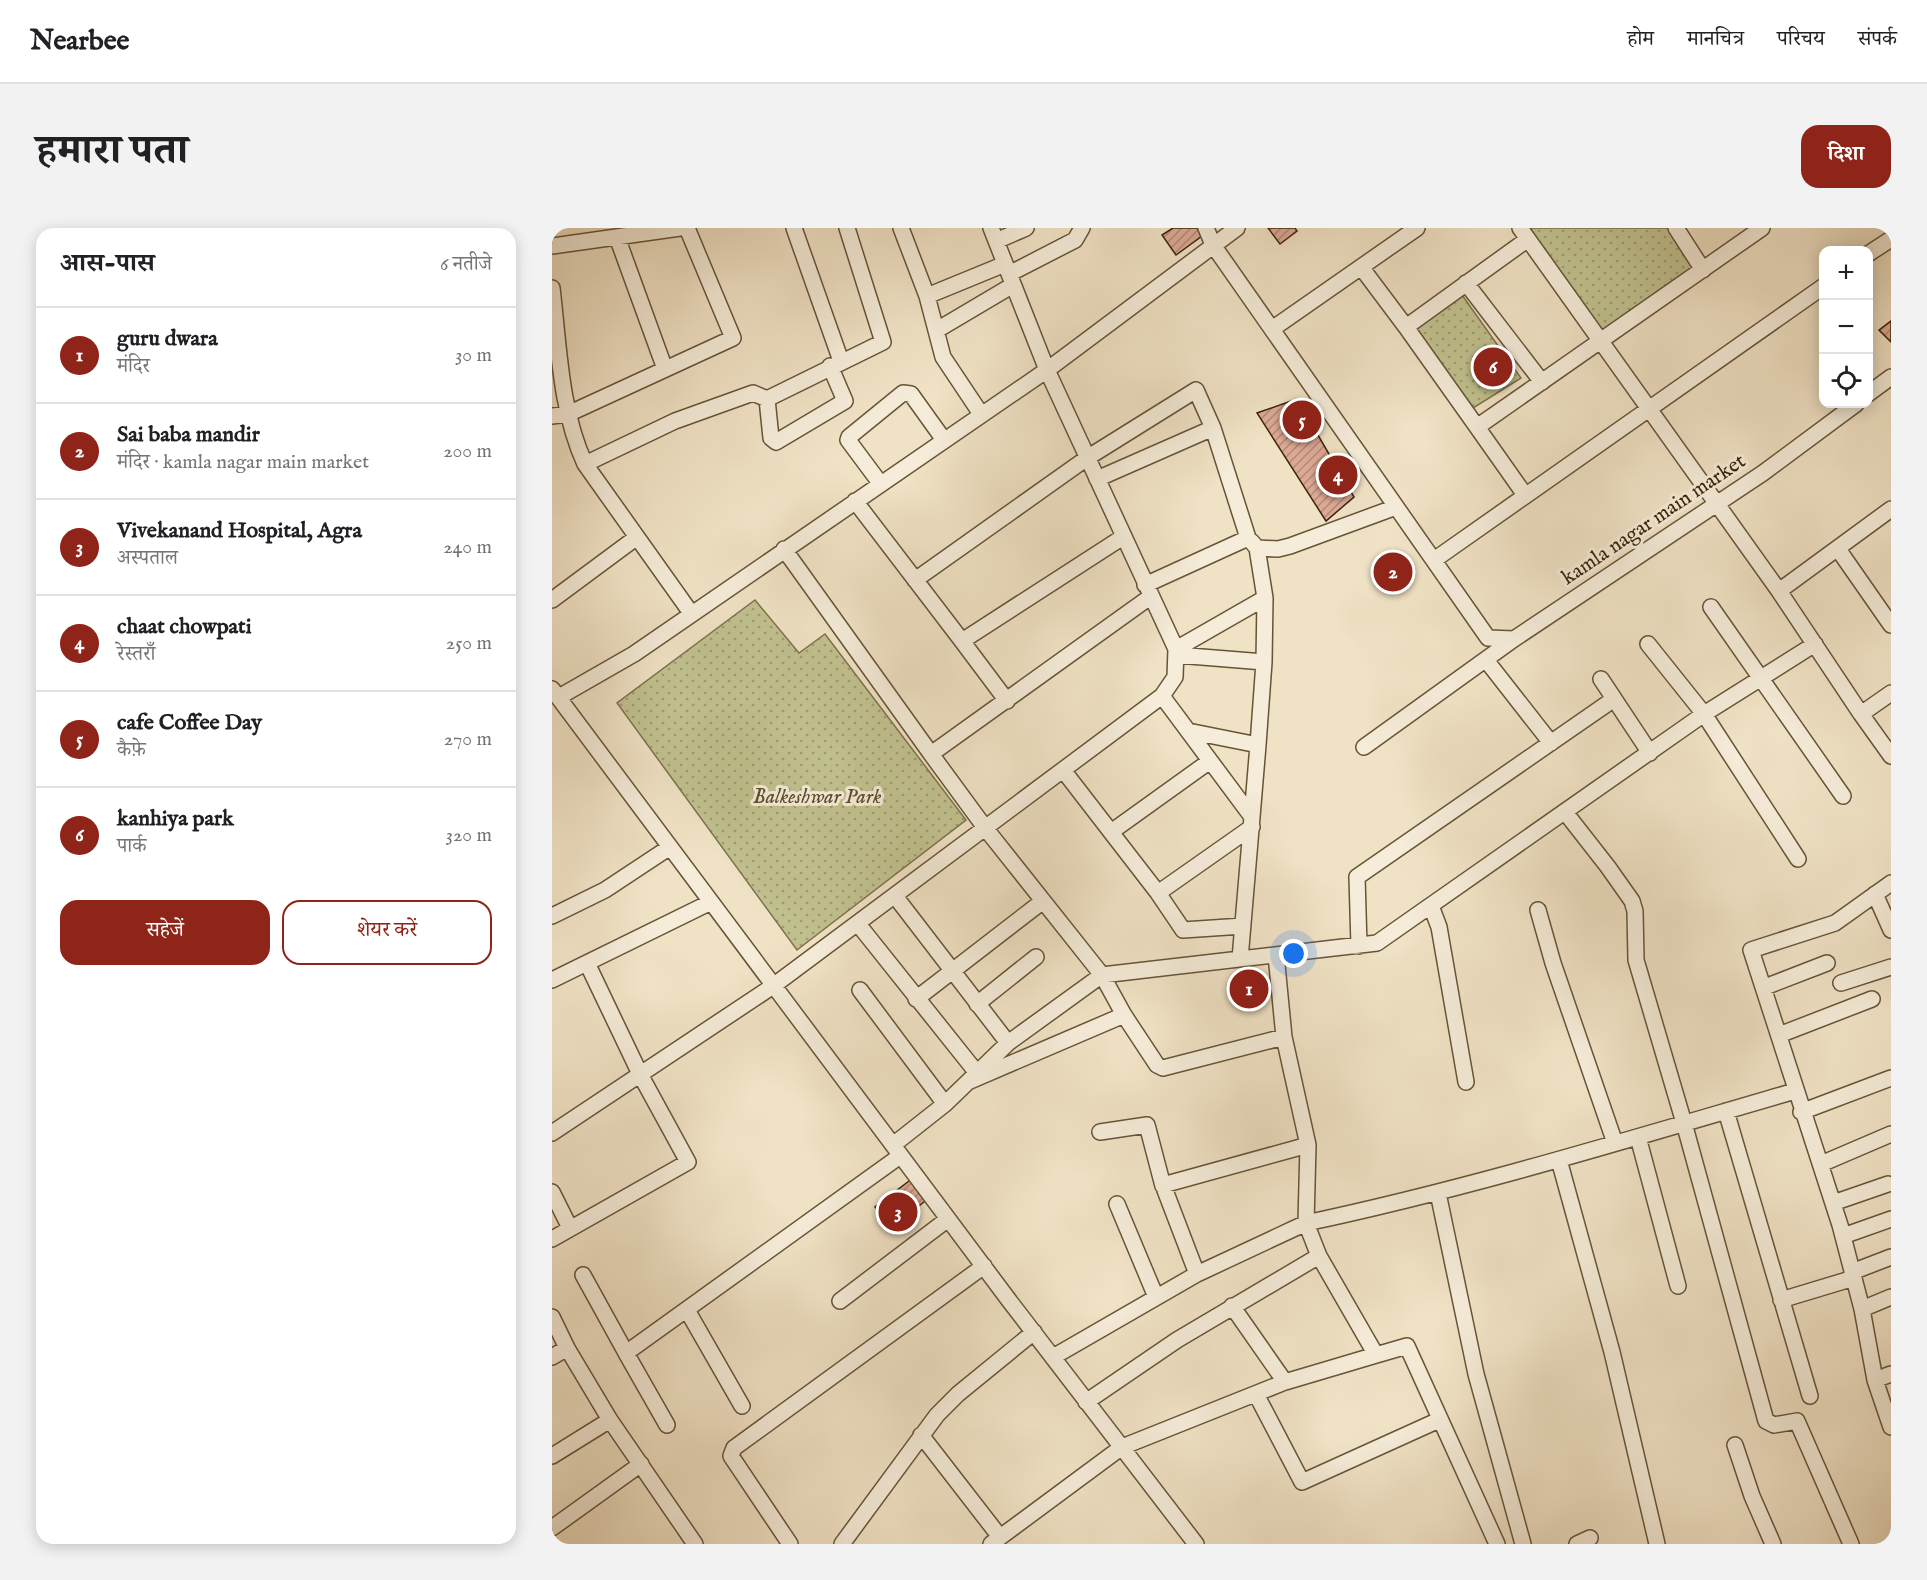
<!DOCTYPE html>
<html lang="hi">
<head>
<meta charset="utf-8">
<style>
  body { margin:0; font-family:"IM FELL English","Noto Serif Devanagari",serif; background:#f2f2f2; color:#202124 }
  .controls { position:absolute; right:18px; top:18px; display:grid; overflow:hidden; border-radius:12px; box-shadow:0 3px 15px #0003 }
  .controls button { width:54px; height:54px; display:grid; place-items:center; padding:0; border:0; border-bottom:2px solid #e0e0e0; background:#fff; color:#202124; font:30px sans-serif }
  .you { position:absolute; left:742px; top:726px; width:21px; height:21px; margin:-15px; border:4px solid #fff; border-radius:50%; background:#1a73e8; box-shadow:0 0 0 9px #1a73e833 }
  .badge { display:grid; place-items:center; width:39px; height:39px; border-radius:50%; background:#8f2418; color:#fff; font-size:20px; font-weight:700 }
  .pin { position:absolute; translate:-50% -50%; border:3px solid #fff; box-shadow:0 2px 6px #0006 }
  .list { margin:0; padding:0; list-style:none }
  h2 { display:flex; justify-content:space-between; align-items:center; height:78px; margin:0; padding:0 24px; font-size:26px }
  h2 small { font-size:20px; font-weight:400; color:#757577 }
  .list li { display:grid; grid-template-columns:39px 1fr auto; gap:18px; align-items:center; box-sizing:border-box; height:96px; padding:0 24px; border-top:2px solid #e0e0e0 }
  .list b { display:block; font-size:22px; white-space:nowrap }
  .list p { margin:0; font-size:20px; white-space:nowrap; color:#757577 }
  .list em { font-size:20px; font-style:normal; color:#757577 }
  .actions { display:flex; gap:12px; padding:18px 24px }
  .actions a { flex:1; padding:14px 0; border:2px solid #8f2418; border-radius:18px; text-align:center; font-size:21px; color:#8f2418 }
  .actions .main { background:#8f2418; color:#fff }
  .icon { flex:none; width:33px; height:33px; fill:none; stroke:currentColor; stroke-width:2; stroke-linecap:round; stroke-linejoin:round }
  .map { position:relative; flex:none; width:1339px; height:1316px; overflow:hidden; border-radius:18px }
  header { display:flex; align-items:center; gap:36px; box-sizing:border-box; height:84px; padding:0 30px; background:#fff; border-bottom:2px solid #e0e0e0 }
  header strong { font-size:28px }
  nav { display:flex; gap:33px; margin-inline-start:auto; font-size:21px }
  .intro { display:flex; align-items:center; justify-content:space-between; box-sizing:border-box; height:144px; padding:0 36px }
  h1 { margin:0; font-size:42px }
  .button { padding:15px 27px; border-radius:18px; background:#8f2418; color:#fff; font-size:21px; font-weight:700 }
  main { display:flex; gap:36px; padding:0 36px }
  aside { flex:1; background:#fff; border-radius:18px; box-shadow:0 3px 15px #0003 }
  .map>svg:first-child { display:block }
  .green { fill:url(#green-dots); stroke:#7d724c; stroke-width:1.5 }
  .building { fill:url(#building-hatch); stroke:#392408; stroke-width:1.5 }
  .lines { fill:none; stroke-linecap:round; stroke-linejoin:round }
  .minor-casing { stroke:#675437; stroke-width:18 }
  .minor { stroke:#f5ecd9; stroke-width:15 }
  .labels { text-anchor:middle; dominant-baseline:central; stroke-width:6; stroke-linejoin:round; paint-order:stroke }
  .street-label { font-size:21px; fill:#392408; stroke:#f5ecd9 }
  .park-label { font-size:21px; font-style:italic; fill:#5b4b2a; stroke:#f5ecd9 }
</style>
</head>
<body>
<header>
<strong>Nearbee</strong>
<nav><a>होम</a><a>मानचित्र</a><a>परिचय</a><a>संपर्क</a></nav>
</header>
<div class="intro"><h1>हमारा पता</h1><a class="button">दिशा</a></div>
<main>
<aside>
<h2>आस-पास<small>6 नतीजे</small></h2>
<ul class="list">
<li><span class="badge">1</span><div><b>guru dwara</b><p>मंदिर</p></div><em>30 m</em></li>
<li><span class="badge">2</span><div><b>Sai baba mandir</b><p>मंदिर · kamla nagar main market</p></div><em>200 m</em></li>
<li><span class="badge">3</span><div><b>Vivekanand Hospital, Agra</b><p>अस्पताल</p></div><em>240 m</em></li>
<li><span class="badge">4</span><div><b>chaat chowpati</b><p>रेस्तराँ</p></div><em>250 m</em></li>
<li><span class="badge">5</span><div><b>cafe Coffee Day</b><p>कैफ़े</p></div><em>270 m</em></li>
<li><span class="badge">6</span><div><b>kanhiya park</b><p>पार्क</p></div><em>320 m</em></li>
</ul>
<div class="actions"><a class="main">सहेजें</a><a>शेयर करें</a></div>
</aside>
<div class="map">
<svg width="1339" height="1316" viewBox="0 0 1339 1316">
  <defs>
    <pattern id="green-dots" width="8" height="8" patternUnits="userSpaceOnUse" patternTransform="scale(1.5)"><rect width="8" height="8" fill="#c1c18f"/><path d="M2 2h.1M6 6h.1" fill="none" stroke="#9e9d73" stroke-width="1.8" stroke-linecap="round"/></pattern>
    <pattern id="building-hatch" width="6" height="6" patternUnits="userSpaceOnUse" patternTransform="scale(1.5)"><rect width="6" height="6" fill="#dca994"/><path d="M-1 1l2-2M0 6l6-6M5 7l2-2" fill="none" stroke="#b38977"/></pattern>
  </defs>
  <rect width="100%" height="100%" fill="#f0e2c5"/>
  <filter id="stains"><feTurbulence type="fractalNoise" baseFrequency=".00333" numOctaves="4"/><feColorMatrix values="0 0 0 0 .2 0 0 0 0 .09 0 0 0 0 .02 0 0 0 .5 -.17"/></filter>
  <radialGradient id="worn" r=".72"><stop offset=".6" stop-color="#630" stop-opacity="0"/><stop offset="1" stop-color="#630" stop-opacity=".3"/></radialGradient>
  <path class="green" d="M976,0H1118L1144,40L1050,105Z
    M910,67L969,150L918,182L861,100Z
    M203,372L247,425L273,406L414,592L245,722L65,475Z"/>
  <path class="building" d="M621,0H645L650,8L624,27L610,7Z
    M716,0H743L745,3L728,16Z
    M1339,93V114L1327,102Z
    M745,171L802,269L774,293L705,185Z
    M361,950L377,970L339,1000L323,979Z"/>
  <g class="lines">
    <defs>
      <path id="minor" d="M242,0L289,133
        M349,0L375,68L391,129L429,186
        M654,0L661,17L936,410L962,411L1211,245L1304,176
        M968,0L1227,363L1309,486L1339,465
        M1124,0L1151,42
        M65,9L113,141
        M444,13L474,0
        M0,18L128,0
        M1316,26L1339,11
        M809,39L854,99
        M457,46L523,12L530,0
        M914,55L990,154
        M0,60C7,118 8,182 33,236L139,385
        M375,68L453,36
        M720,101L865,0
        M385,102L461,57
        M1316,166L1339,149
        M215,171L219,210L224,214L293,173L278,138
        M0,188L16,186L181,110L135,0
        M925,199L854,99L976,11
        M33,236L123,193L201,165L215,171L331,114L295,0
        M328,255L296,212L297,209L351,165L359,166L392,212
        M973,267L925,199L1210,0
        M303,273L410,413
        M699,313L705,320L713,370
        M705,320L726,321L738,318L844,279
        M232,321L379,526
        M1286,321L1339,397
        M882,332L1272,58
        M363,352L535,230L644,162L661,200L545,251
        M593,357L696,310L661,200
        M1227,363L1339,281
        M598,369L379,526L434,601L550,747L825,715L1152,486L1263,416
        M0,372L85,309
        M1159,379L1291,568
        M1096,416L1152,486L1246,631
        M624,421L713,370L712,434
        M625,427L712,434L706,517
        M934,432L999,515
        M1049,451L1098,525
        M0,461L456,1071L644,1316
        M610,468L700,589L688,731
        M7,469L82,426L495,142L685,0
        M455,473L410,413L571,309
        M1309,486L1339,528
        M636,503L706,517L700,589
        M812,519L962,411
        M511,542L606,665
        M1013,584L1056,639L1080,673L1083,683L1084,732L1132,895L1214,1193L1222,1197L1245,1193L1299,1316
        M559,604L658,533
        M1339,655L1283,695L1199,722L1288,997L1310,1081L1323,1152L1339,1199
        M1323,666L1339,702
        M343,668L456,815
        M879,678L887,699L914,854
        M986,682L1001,735L1063,915
        M0,688L53,662L118,619
        M306,696L425,845
        M691,698L631,702L606,665L700,599
        M807,718L805,649L1062,471
        M724,727L732,809L756,917
        M0,752L159,674
        M1289,755L1339,739
        M1213,759L1275,735
        M308,762L393,876
        M364,771L491,673
        M425,776L484,729
        M572,787L605,837L611,840L732,809
        M1227,807L1320,771
        M1174,883L1258,1168
        M1249,884L1339,850
        M548,904L595,897L611,958
        M0,905L221,758L610,468L623,449L624,421L495,142L439,0
        M1086,909L1126,1058
        M341,917L393,876L456,815L550,747L572,787L418,853
        M1007,932L1060,1124L1105,1316
        M1269,936L1339,906
        M0,964L18,1000
        M886,965L924,1146L971,1316
        M1281,975L1336,956
        M565,976L604,1069
        M1291,1008L1339,991
        M0,1011L136,934L89,848L35,735
        M1300,1044L1339,1029
        M31,1047L74,1125
        M1229,1072L1302,1050
        M288,1073L396,991
        M680,1078L733,1154
        M1310,1081L1339,1069
        M135,1082L190,1178
        M0,1089L15,1120L0,1129
        M15,1120L58,1192L143,1316
        M824,1127L855,1118L945,1316
        M501,1129L645,1046L754,995L756,917L611,957L645,1046
        M1323,1152L1339,1146
        M704,1166L750,1254L887,1192
        M534,1174L625,1112L767,1028L754,995C919,960 1081,910 1243,863
        M115,1197L74,1125L348,928
        M369,1207L448,1309
        M1183,1217L1200,1268L1221,1316
        M0,1228L58,1192
        M0,1300L89,1236
        M238,1316L179,1228L182,1220L432,1038
        M290,1316L385,1187L406,1166L482,1104
        M439,1316L570,1219L733,1154L824,1127L767,1028
        M1025,1316L1038,1310"/>
    </defs>
    <use href="#minor" class="minor-casing"/>
    <use href="#minor" class="minor"/>
  </g>
  <g class="labels">
    <g class="street-label">
      <text transform="translate(1102 292) rotate(-34)">kamla nagar main market</text>
    </g>
    <g class="park-label">
      <text x="265" y="569">Balkeshwar Park</text>
    </g>
  </g>
  <rect width="100%" height="100%" filter="url(#stains)"/>
  <rect width="100%" height="100%" fill="url(#worn)"/>
</svg>
<div class="controls">
<button>+</button>
<button>−</button>
<button><svg class="icon" aria-label="locate" viewBox="0 0 24 24"><circle cx="12" cy="12" r="6"/><path d="M12 2v4M12 18v4M2 12h4M18 12h4"/></svg></button>
</div>
<div class="you"></div>
<div class="pin badge" style="left:697px;top:761px">1</div>
<div class="pin badge" style="left:841px;top:344px">2</div>
<div class="pin badge" style="left:346px;top:984px">3</div>
<div class="pin badge" style="left:786px;top:247px">4</div>
<div class="pin badge" style="left:750px;top:192px">5</div>
<div class="pin badge" style="left:941px;top:139px">6</div>
</div>
</main>
</body>
</html>
